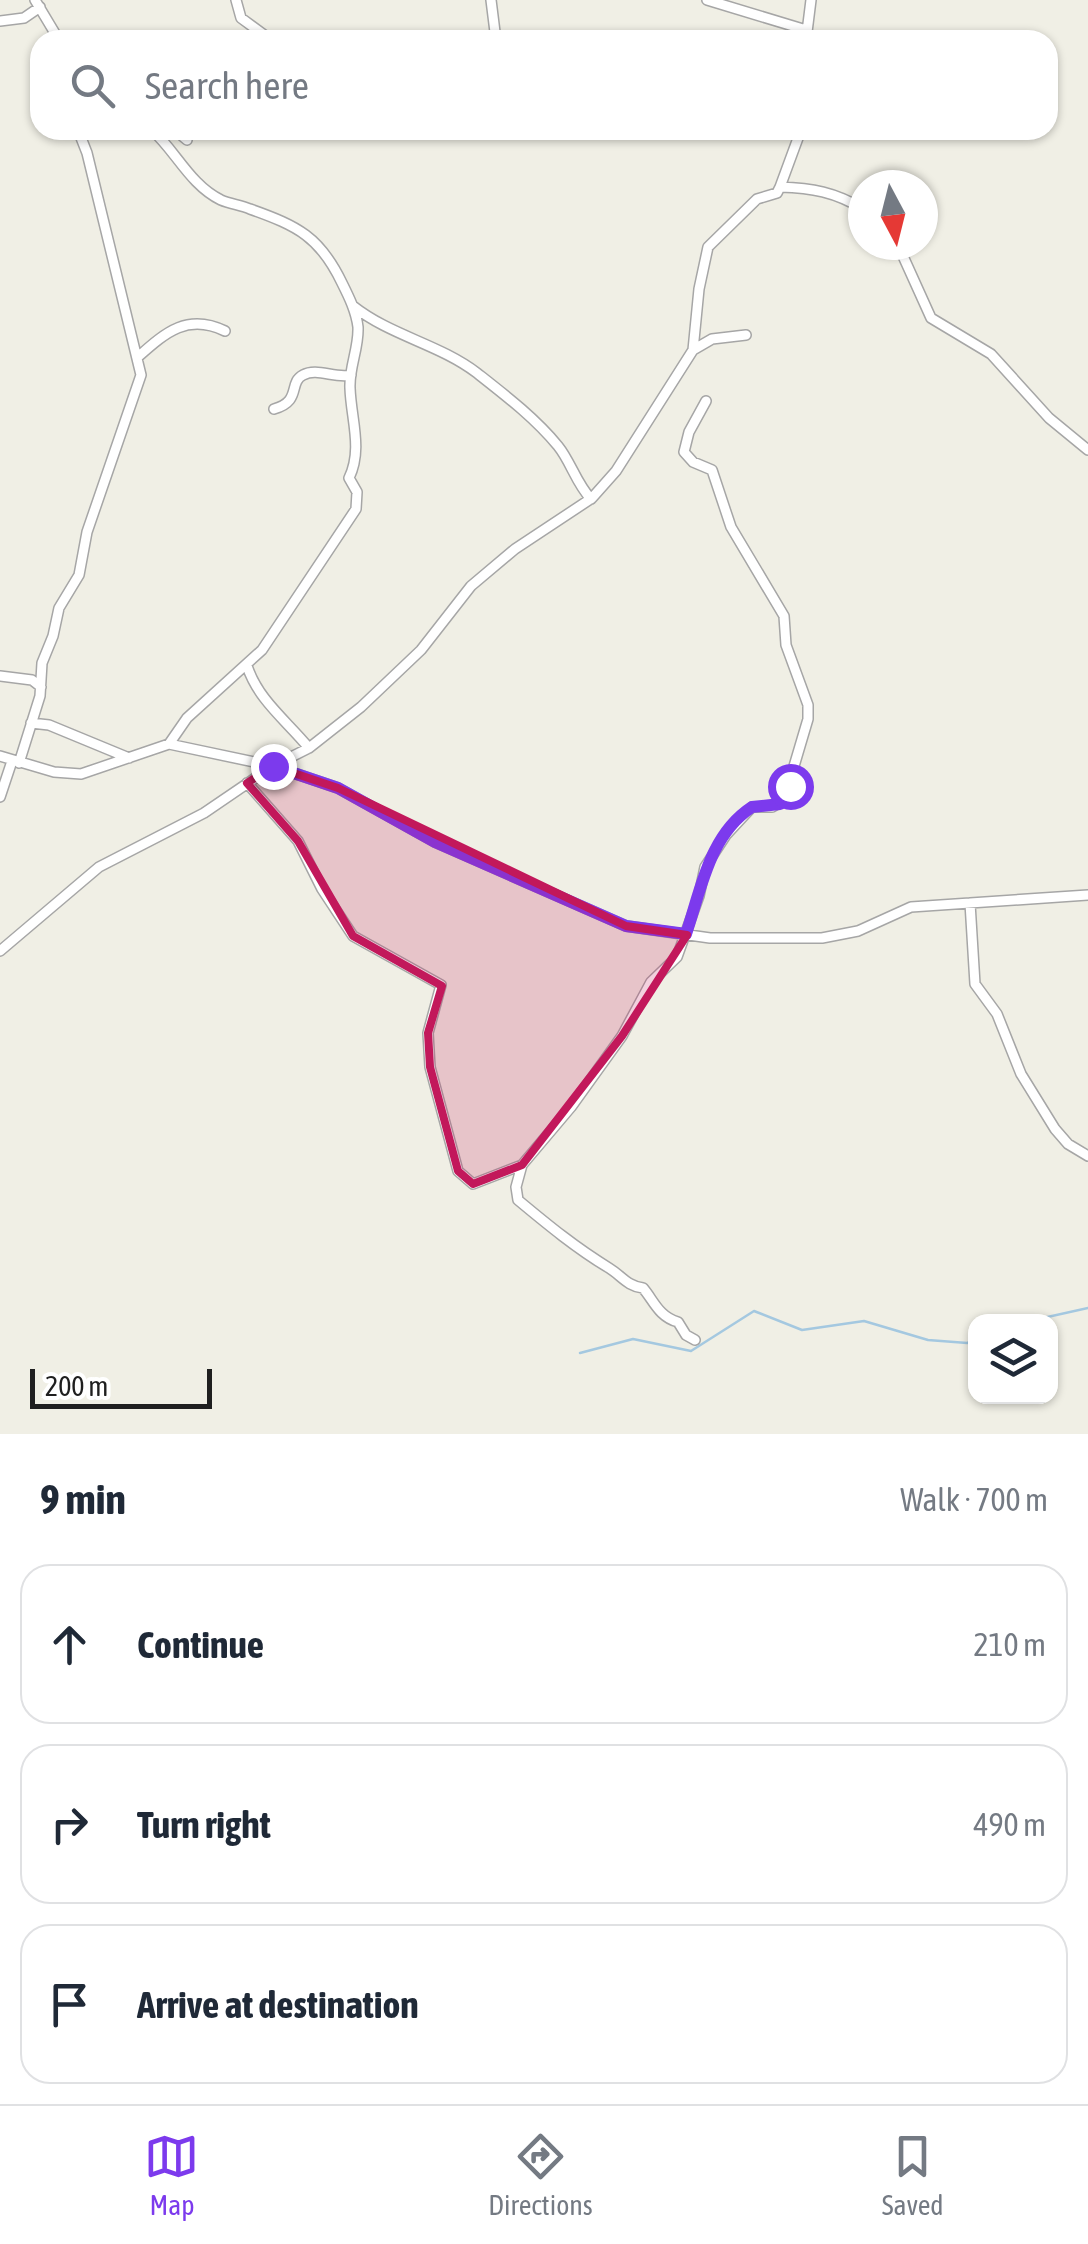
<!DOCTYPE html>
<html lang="en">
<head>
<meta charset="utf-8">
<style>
  body { margin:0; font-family:"Asap Condensed",sans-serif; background:#f6f6f7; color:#1f2937 }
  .controls { position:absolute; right:30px; bottom:30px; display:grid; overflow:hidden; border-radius:20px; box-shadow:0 2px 8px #0004 }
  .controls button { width:90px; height:90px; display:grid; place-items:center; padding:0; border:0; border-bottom:2px solid #e0e1e3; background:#fff; color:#1f2937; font:50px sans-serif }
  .compass { position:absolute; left:848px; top:170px; width:90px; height:90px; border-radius:50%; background:#fff; box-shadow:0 2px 8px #0004; rotate:173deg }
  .scale { position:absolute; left:30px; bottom:25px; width:182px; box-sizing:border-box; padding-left:10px; border:5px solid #1f1f1f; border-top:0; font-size:28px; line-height:35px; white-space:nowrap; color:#1f1f1f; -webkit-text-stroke:8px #fff; paint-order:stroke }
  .stop { position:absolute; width:30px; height:30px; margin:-22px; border:8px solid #7c3aed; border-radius:50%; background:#fff }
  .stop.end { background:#7c3aed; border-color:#fff; box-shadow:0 2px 10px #0008 }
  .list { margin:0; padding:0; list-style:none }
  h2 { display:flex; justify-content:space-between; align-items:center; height:130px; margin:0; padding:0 40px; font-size:42px }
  h2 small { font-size:32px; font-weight:400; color:#747a83 }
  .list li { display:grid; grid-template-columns:65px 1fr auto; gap:30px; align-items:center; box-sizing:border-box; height:160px; margin:0 20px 20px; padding:0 20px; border:2px solid #e0e1e3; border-radius:30px }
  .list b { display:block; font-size:38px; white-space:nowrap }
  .list em { font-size:32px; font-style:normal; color:#747a83 }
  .icon { flex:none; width:55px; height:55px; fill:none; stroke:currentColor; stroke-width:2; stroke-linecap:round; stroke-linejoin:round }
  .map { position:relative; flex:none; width:1088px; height:1434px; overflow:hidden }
  .search { position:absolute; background:#fff; box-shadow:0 2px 8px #0004; left:30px; right:30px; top:30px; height:110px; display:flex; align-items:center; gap:25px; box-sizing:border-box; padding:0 35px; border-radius:30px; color:#747a83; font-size:38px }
  .sheet { height:670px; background:#fff }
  nav { display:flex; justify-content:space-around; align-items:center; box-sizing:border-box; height:140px; border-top:2px solid #e0e1e3; background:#fff; font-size:28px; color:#747a83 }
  nav a { display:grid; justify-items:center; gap:5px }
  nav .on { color:#7c3aed }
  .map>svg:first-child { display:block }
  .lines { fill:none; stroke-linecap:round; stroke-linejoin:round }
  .stream { stroke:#a4c8e0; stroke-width:2.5 }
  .minor-casing { stroke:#a6a6a6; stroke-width:12 }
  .minor { stroke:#fff; stroke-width:9 }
  .route { stroke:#7c3aed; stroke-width:12 }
  .marked { fill:#c2185b; fill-opacity:0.2; stroke:#c2185b; stroke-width:8; stroke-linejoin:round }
</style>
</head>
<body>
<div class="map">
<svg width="1088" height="1434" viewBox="0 0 1088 1434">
  <rect width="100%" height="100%" fill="#f0efe5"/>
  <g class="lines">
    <path class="stream" d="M1025,1322L1088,1308
      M580,1353L633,1339L691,1351L754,1311L802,1330L864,1321L928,1340L967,1343L976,1340"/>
    <defs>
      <path id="minor" d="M35,0L59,40
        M236,0L241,18L271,40
        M491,0L496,40
        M707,0L803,29L808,40
        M0,21L24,18L40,7
        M807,32L811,0
        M152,130C175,150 190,185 221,200C230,204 241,205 250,209C298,226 320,237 342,283C349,297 356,311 358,327C359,348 349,367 350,388C351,419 363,449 349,478L357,492L356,509L262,650L187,718L169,744
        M175,130L187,140
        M780,187L801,130
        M898,245L931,318L991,354L1049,418L1088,450
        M353,306C391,336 439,344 477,373C505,395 535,418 558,446C571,462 576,483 591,499
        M693,350L699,289L708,247L757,199L777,193L780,187C812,188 835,192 863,209
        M139,356C166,332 188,313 225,331
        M274,409C302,401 288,383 303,375C317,367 335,379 351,375
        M247,666C259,701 286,720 309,748
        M0,676L32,680L41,687
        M31,723L49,725L129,758
        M0,756L54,772L81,774L169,744L273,766L338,788L435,842L626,926L710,938H822L858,931L911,907L1088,895
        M19,763L40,696L42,663L53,636L59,608L79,575L87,532L141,375L87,153L78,130
        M247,783L298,841L322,889L353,936L441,985L428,1033L430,1067L458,1171L473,1184L522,1165
        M0,797L12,761
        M970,903L975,984L997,1014L1021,1074L1055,1129L1068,1144L1088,1156
        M0,951L99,867L204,813L273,766L309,748L361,707L421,650L471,586L515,549L592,498L616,471L693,350L712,339L746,335
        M695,1340L686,1335L678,1322C659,1317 654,1301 643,1288C627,1286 622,1276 609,1268C576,1248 548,1225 518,1200L516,1187L522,1165L571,1107L622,1036L651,982L677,957L699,896L705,867L726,835L752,807H772L784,800L808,719V705L786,645L784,616L731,527L712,470L693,462L684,452L689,432L706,401"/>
    </defs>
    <use href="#minor" class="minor-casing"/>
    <use href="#minor" class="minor"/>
  </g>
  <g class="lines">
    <path class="route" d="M273,766L338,788L435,842L626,926L686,934C701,890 709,835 752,807L780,804L790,786"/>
  </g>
  <path class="marked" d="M273,766L338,788L626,926L687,935L622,1036L522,1165L473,1184L458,1171L430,1067L428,1033L442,986L353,936L298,841L247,783Z"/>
</svg>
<div class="controls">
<button><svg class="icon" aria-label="layers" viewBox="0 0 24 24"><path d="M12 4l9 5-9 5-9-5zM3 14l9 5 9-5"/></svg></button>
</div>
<svg class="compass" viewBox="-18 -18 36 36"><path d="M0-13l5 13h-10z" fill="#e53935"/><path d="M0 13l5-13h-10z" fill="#747a83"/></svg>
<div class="scale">200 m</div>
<div class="stop" style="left:790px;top:786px"></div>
<div class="stop end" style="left:273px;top:766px"></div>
<div class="search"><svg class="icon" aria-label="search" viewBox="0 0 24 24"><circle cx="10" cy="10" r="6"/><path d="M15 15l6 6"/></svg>Search here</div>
</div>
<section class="sheet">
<h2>9 min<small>Walk · 700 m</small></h2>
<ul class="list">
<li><svg class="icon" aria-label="ahead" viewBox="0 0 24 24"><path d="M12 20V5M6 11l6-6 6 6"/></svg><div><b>Continue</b></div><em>210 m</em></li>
<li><svg class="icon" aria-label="right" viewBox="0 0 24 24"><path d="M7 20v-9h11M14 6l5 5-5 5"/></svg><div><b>Turn right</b></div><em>490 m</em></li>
<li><svg class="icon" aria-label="arrive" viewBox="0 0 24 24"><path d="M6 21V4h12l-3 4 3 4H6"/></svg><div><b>Arrive at destination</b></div></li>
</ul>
</section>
<nav>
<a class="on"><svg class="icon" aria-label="map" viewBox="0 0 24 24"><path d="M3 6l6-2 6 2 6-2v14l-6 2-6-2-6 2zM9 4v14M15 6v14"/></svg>Map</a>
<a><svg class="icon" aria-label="directions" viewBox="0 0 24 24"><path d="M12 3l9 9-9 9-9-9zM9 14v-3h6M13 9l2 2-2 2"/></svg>Directions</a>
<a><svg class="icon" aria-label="saved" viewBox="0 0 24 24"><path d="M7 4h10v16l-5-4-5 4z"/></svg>Saved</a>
</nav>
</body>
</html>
